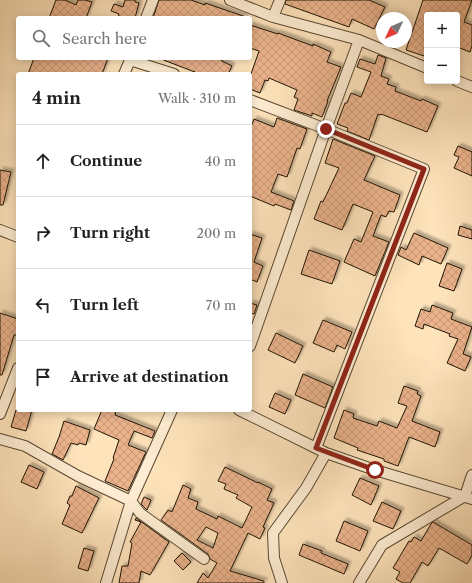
<!DOCTYPE html>
<html lang="en">
<head>
<meta charset="utf-8">
<style>
  body { margin:0; font-family:"Libre Caslon Text",serif; background:#f6f6f6; color:#222 }
  .controls { position:absolute; right:12px; top:12px; display:grid; overflow:hidden; border-radius:4px; box-shadow:0 2px 10px #0003 }
  .controls button { width:36px; height:36px; display:grid; place-items:center; padding:0; border:0; border-bottom:1px solid #e0e0e0; background:#fff; color:#222; font:20px sans-serif }
  .compass { position:absolute; left:376px; top:12px; width:36px; height:36px; border-radius:50%; background:#fff; box-shadow:0 2px 10px #0003; rotate:226deg }
  .stop { position:absolute; width:12px; height:12px; margin:-9px; border:3px solid #8f2418; border-radius:50%; background:#fff }
  .stop.end { background:#8f2418; border-color:#fff; box-shadow:0 1px 4px #0008 }
  .list { margin:0; padding:0; list-style:none }
  h2 { display:flex; justify-content:space-between; align-items:center; height:52px; margin:0; padding:0 16px; font-size:17px }
  h2 small { font-size:13px; font-weight:400; color:#767676 }
  .list li { display:grid; grid-template-columns:26px 1fr auto; gap:12px; align-items:center; box-sizing:border-box; height:72px; padding:0 16px; border-top:1px solid #e0e0e0 }
  .list b { display:block; font-size:15px; white-space:nowrap }
  .list em { font-size:13px; font-style:normal; color:#767676 }
  .icon { flex:none; width:22px; height:22px; fill:none; stroke:currentColor; stroke-width:2; stroke-linecap:round; stroke-linejoin:round }
  .map { position:relative; flex:none; width:472px; height:583px; overflow:hidden }
  .search { position:absolute; background:#fff; box-shadow:0 2px 10px #0003; left:16px; top:16px; width:236px; height:44px; display:flex; align-items:center; gap:10px; box-sizing:border-box; padding:0 14px; border-radius:4px; color:#767676; font-size:15px }
  .panel { position:absolute; background:#fff; box-shadow:0 2px 10px #0003; left:16px; top:72px; width:236px; height:340px; border-radius:4px }
  .map>svg:first-child { display:block }
  .building { fill:url(#building-cross-hatch); stroke:#201403; fill-rule:evenodd; filter:url(#shadow) }
  .lines { fill:none; stroke-linecap:round; stroke-linejoin:round }
  .minor-casing { stroke:#584831; stroke-width:12 }
  .minor { stroke:#feedd3; stroke-width:10 }
  .route { stroke:#8f2418; stroke-width:5 }
</style>
</head>
<body>
<div class="map">
<svg width="472" height="583" viewBox="0 0 472 583">
  <defs>
    <pattern id="building-cross-hatch" width="8" height="8" patternUnits="userSpaceOnUse"><rect width="8" height="8" fill="#ebb38c"/><path d="M0 0l8 8M0 8l8-8" fill="none" stroke="#c99977"/></pattern>
    <filter id="shadow"><feDropShadow dx="3" dy="-3" stdDeviation="1" flood-color="#0004"/></filter>
  </defs>
  <rect width="100%" height="100%" fill="#fee3bb"/>
  <filter id="stains"><feTurbulence type="fractalNoise" baseFrequency=".005" numOctaves="4"/><feColorMatrix values="0 0 0 0 .2 0 0 0 0 .09 0 0 0 0 .02 0 0 0 .5 -.17"/></filter>
  <radialGradient id="worn" r=".72"><stop offset=".6" stop-color="#630" stop-opacity="0"/><stop offset="1" stop-color="#630" stop-opacity=".3"/></radialGradient>
  <path class="building" d="M56,0H65L76,5L78,0H85L92,2L86,18H49Z
    M125,0H135V2L139,3L135,18H118L119,14L111,11L114,4L123,7Z
    M159,0H191L205,5V3L246,17L245,18H153Z
    M286,0H369L385,7L374,29L352,19L349,27L285,4Z
    M423,0H472L464,22L472,25V46L470,52L457,47V15H427V57L406,50Z
    M250,25L278,34V33L313,46V44L331,52L327,62L341,67L327,101H328L322,117L312,113V116L294,110L298,99L294,97L297,90L269,78L268,81L265,80L260,93L250,89V77L259,51L250,48Z
    M378,55L386,58L381,76L389,79L387,84L396,87L395,91L421,101L422,99L438,106L427,132L381,114L380,115L378,114L369,140L347,131L348,128L337,124L345,103H347L351,93L361,97L371,72L357,67L360,59L375,64Z
    M34,58H108L102,74H28Z
    M161,58H218L222,60V61L232,66L228,74H200L161,59Z
    M277,118L307,129L300,149L297,148L287,177L278,174L271,192L294,201L291,210L275,204L274,206L250,196V129L254,119L274,127Z
    M333,139L375,156L364,180L400,195L394,212L389,211L386,217L381,215L373,236L389,242L375,276L344,262L354,239L361,242L373,212L353,204L342,230L314,219L321,201L323,202L339,168L325,163Z
    M458,146L472,152V176L454,168L459,157L454,155Z
    M0,170L11,172L3,205H0Z
    M460,226L472,230V239L458,235Z
    M414,233L448,248L441,264L422,256L419,265L398,255L401,247L406,250Z
    M250,234L262,238L254,262L263,266L257,282L250,279Z
    M309,250L340,261L332,284L301,274Z
    M447,263L462,269L454,291L439,286Z
    M250,303L257,305L254,314L250,313Z
    M432,305L453,313L451,319L472,327L463,354L471,357L465,371L447,363L458,339L449,336L450,334L424,324L423,329L415,326L421,309L430,312Z
    M0,313L18,319V330L16,335H14L2,375H0Z
    M323,320L352,332L345,349L337,345L334,352L313,343Z
    M276,333L303,346L295,363L268,350Z
    M303,374L333,387L325,408L295,395Z
    M404,386L418,391L417,394L421,396L412,421L440,432L435,447L409,437L398,466L384,461V459L357,450L358,448L334,438L344,410L354,414L353,418L377,426L379,421L397,428L407,406L398,403Z
    M275,393L291,400L285,414L269,407Z
    M16,410H32L26,431L11,427Z
    M102,410H116L115,415L155,431L152,438L134,431L128,445L146,452L128,491L105,481L114,459L113,458L119,440L94,429Z
    M64,421L90,430L86,445L79,443L78,445L71,443L63,460L52,454L59,437Z
    M29,465L44,472L37,489L21,482Z
    M225,467L258,483V482L272,489L267,500L274,503L263,527L265,528L260,539L248,533L230,571L264,581V583H197L203,573L208,578L217,563L210,559L208,554L161,520L168,510L172,512L183,485L191,489L188,498L198,502L196,509L217,519L218,516L242,528L252,507L236,498L238,495L224,489L226,484L218,481ZM206,527L218,533L213,548L197,540Z
    M360,478L379,486L371,505L352,495Z
    M76,486L99,498L82,533L62,524L70,505L67,503L70,496H72Z
    M144,497L151,500L147,510L141,504Z
    M382,502L401,511L393,529L373,521Z
    M136,518L169,542L150,575L141,571L139,583H119L122,566H128L132,543L130,542L141,522L135,520Z
    M344,521L368,531L360,551L336,541Z
    M433,522L472,545V555L467,564L439,548L428,566L422,562L410,583H403L396,579L400,572L393,568L409,541L411,542L414,537L421,541L431,524Z
    M303,544L322,551L321,553L348,564L344,574L299,555Z
    M84,548L94,551L88,571L78,568Z
    M182,553L191,562L183,570L174,561Z"/>
  <g class="lines">
    <defs>
      <path id="minor" d="M230,0L273,17L359,40L427,68
        M273,17L280,0
        M146,18L153,0
        M130,60L174,74
        M124,74L131,58
        M457,81L472,87
        M250,100L326,129L424,169L316,448
        M0,230L18,237
        M250,346L326,129L359,40
        M239,410L326,453L375,470L472,499
        M0,414L18,368
        M0,439L25,446L78,476L131,501L140,513L204,559
        M106,583L131,501L172,410
        M282,583L274,558L273,533L306,488L326,453
        M359,583L382,545L465,496L472,475"/>
    </defs>
    <use href="#minor" class="minor-casing"/>
    <use href="#minor" class="minor"/>
  </g>
  <g class="lines">
    <path class="route" d="M326,129L424,169L316,448L375,470"/>
  </g>
  <rect width="100%" height="100%" filter="url(#stains)"/>
  <rect width="100%" height="100%" fill="url(#worn)"/>
</svg>
<div class="controls">
<button>+</button>
<button>−</button>
</div>
<svg class="compass" viewBox="-18 -18 36 36"><path d="M0-13l5 13h-10z" fill="#e53935"/><path d="M0 13l5-13h-10z" fill="#767676"/></svg>
<div class="stop" style="left:375px;top:470px"></div>
<div class="stop end" style="left:326px;top:129px"></div>
<div class="search"><svg class="icon" aria-label="search" viewBox="0 0 24 24"><circle cx="10" cy="10" r="6"/><path d="M15 15l6 6"/></svg>Search here</div>
<section class="panel">
<h2>4 min<small>Walk · 310 m</small></h2>
<ul class="list">
<li><svg class="icon" aria-label="ahead" viewBox="0 0 24 24"><path d="M12 20V5M6 11l6-6 6 6"/></svg><div><b>Continue</b></div><em>40 m</em></li>
<li><svg class="icon" aria-label="right" viewBox="0 0 24 24"><path d="M7 20v-9h11M14 6l5 5-5 5"/></svg><div><b>Turn right</b></div><em>200 m</em></li>
<li><svg class="icon" aria-label="left" viewBox="0 0 24 24"><path d="M17 20v-9H6M10 6l-5 5 5 5"/></svg><div><b>Turn left</b></div><em>70 m</em></li>
<li><svg class="icon" aria-label="arrive" viewBox="0 0 24 24"><path d="M6 21V4h12l-3 4 3 4H6"/></svg><div><b>Arrive at destination</b></div></li>
</ul>
</section>
</div>
</body>
</html>
